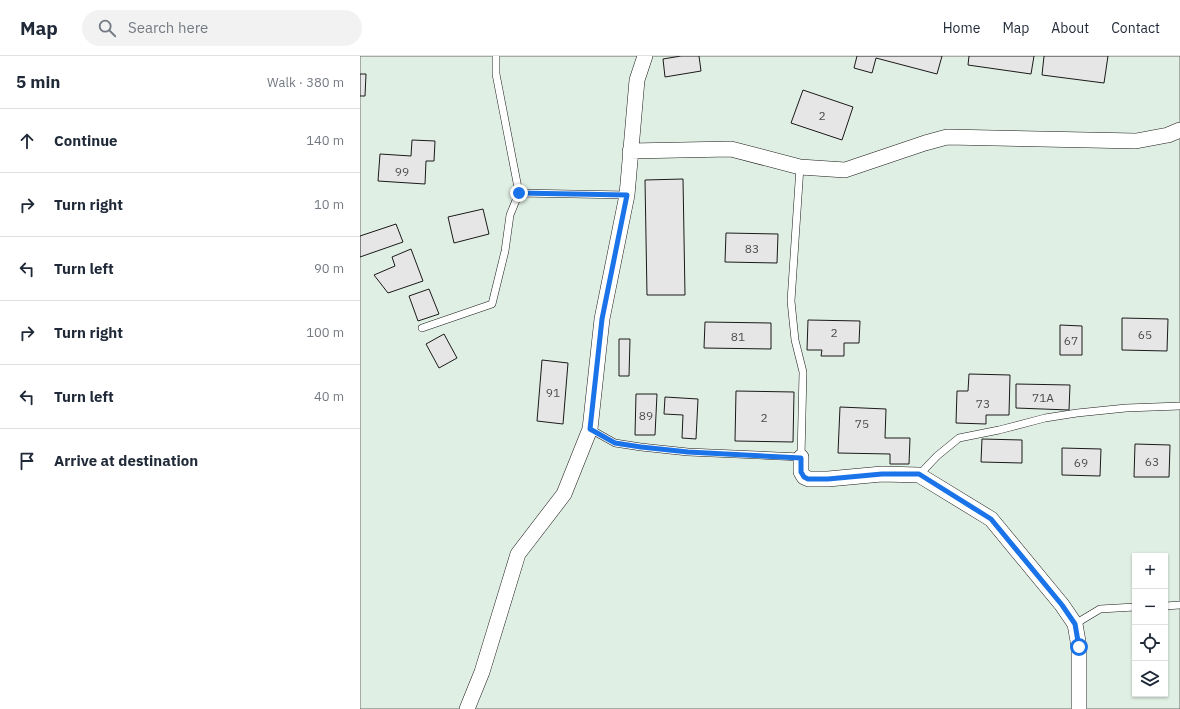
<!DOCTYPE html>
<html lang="en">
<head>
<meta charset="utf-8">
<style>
  body { margin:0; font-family:"IBM Plex Sans",sans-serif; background:#f2f2f3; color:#1f2937 }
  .controls { position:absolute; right:12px; bottom:12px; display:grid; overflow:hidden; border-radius:0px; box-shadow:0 1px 3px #0004 }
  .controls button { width:36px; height:36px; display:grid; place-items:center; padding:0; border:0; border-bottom:1px solid #e0e1e3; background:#fff; color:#1f2937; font:20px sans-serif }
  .stop { position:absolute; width:12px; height:12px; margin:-9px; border:3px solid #1a73e8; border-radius:50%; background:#fff }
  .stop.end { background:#1a73e8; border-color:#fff; box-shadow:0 1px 4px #0008 }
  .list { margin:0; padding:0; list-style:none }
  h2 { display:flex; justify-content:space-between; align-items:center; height:52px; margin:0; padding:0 16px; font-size:17px }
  h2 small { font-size:13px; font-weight:400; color:#747a83 }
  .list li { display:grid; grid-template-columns:26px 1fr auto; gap:12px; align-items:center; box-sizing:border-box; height:64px; padding:0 16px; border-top:1px solid #e0e1e3 }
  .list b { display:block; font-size:15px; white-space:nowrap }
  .list em { font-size:13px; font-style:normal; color:#747a83 }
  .icon { flex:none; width:22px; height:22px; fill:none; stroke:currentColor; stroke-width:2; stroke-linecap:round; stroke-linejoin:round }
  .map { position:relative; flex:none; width:820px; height:653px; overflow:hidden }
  header { display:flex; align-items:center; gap:24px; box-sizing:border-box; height:56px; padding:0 20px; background:#fff; border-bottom:1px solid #e0e1e3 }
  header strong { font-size:19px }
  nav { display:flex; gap:22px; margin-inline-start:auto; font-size:14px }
  .search { width:280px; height:36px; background:#f2f2f3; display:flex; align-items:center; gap:10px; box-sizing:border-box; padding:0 14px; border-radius:22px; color:#747a83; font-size:15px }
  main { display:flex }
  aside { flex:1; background:#fff }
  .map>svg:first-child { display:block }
  .green { fill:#e0efe3; stroke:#6a6a6a; fill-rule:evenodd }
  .building { fill:#e6e6e6; stroke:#1a1a1a }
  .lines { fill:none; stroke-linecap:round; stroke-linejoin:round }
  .service-casing { stroke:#1a1a1a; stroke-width:8 }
  .minor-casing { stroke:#1a1a1a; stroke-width:16 }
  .service { stroke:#fff; stroke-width:7 }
  .minor { stroke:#fff; stroke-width:15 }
  .route { stroke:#1a73e8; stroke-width:5 }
  .labels { text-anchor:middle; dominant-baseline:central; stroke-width:3; stroke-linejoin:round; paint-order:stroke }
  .number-label { font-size:12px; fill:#4d4d4d }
</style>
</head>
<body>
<header>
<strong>Map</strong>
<div class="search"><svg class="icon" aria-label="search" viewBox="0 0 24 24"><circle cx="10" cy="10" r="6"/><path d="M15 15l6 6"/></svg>Search here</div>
<nav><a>Home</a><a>Map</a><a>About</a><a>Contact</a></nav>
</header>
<main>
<aside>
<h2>5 min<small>Walk · 380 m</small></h2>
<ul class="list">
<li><svg class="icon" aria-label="ahead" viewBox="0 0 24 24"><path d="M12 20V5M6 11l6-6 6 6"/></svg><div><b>Continue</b></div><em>140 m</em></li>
<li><svg class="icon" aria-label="right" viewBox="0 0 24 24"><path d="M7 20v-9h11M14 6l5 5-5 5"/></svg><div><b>Turn right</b></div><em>10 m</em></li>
<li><svg class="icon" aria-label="left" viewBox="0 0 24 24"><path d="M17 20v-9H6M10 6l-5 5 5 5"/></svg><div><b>Turn left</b></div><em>90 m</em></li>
<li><svg class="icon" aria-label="right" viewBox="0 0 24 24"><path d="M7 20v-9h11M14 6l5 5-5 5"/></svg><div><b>Turn right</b></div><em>100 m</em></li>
<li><svg class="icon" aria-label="left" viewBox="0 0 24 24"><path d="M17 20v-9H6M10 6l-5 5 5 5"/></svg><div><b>Turn left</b></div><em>40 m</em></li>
<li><svg class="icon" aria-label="arrive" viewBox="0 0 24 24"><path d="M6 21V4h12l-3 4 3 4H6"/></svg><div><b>Arrive at destination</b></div></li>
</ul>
</aside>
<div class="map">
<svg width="820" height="653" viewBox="0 0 820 653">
  <rect width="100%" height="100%" fill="#fff"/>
  <path class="green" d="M0,0H820V653H0ZM775,500H805V638H775Z"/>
  <path class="building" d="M321,0H339L341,15L305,21L303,3Z
    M497,0H582L577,18L516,2L512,17L494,12Z
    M609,0H674L671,18L608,9Z
    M684,0H748L744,27L682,19Z
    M0,18H6L5,40H0Z
    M443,34L493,51L482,84L431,67Z
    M52,84L75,85L74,105H66L65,128L18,125L20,98L51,100Z
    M323,123L325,239H287L285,124Z
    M123,153L129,178L94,187L88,161Z
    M36,168L43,186L0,201V180Z
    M366,177L418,178L417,207L365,206Z
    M51,193L63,225L28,237L14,219L35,210L32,201Z
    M69,233L79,258L58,265L49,240Z
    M762,262L808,263L807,295L762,294Z
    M448,264L500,265L499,287H484V300H461L462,294H447Z
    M345,266L411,267V293L344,292Z
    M700,269L722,270V299H700Z
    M84,278L97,302L79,312L66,288Z
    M259,283H270L269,320H259Z
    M182,304L208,307L203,368L177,365Z
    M609,318L650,319L649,359H626V368L596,367L597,335H608Z
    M656,328L710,329L709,354L656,352Z
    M376,335L434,336L433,386L375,385Z
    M276,338H297L295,379H275Z
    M305,341L338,343L336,383L322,382L323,359L304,358Z
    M480,351L526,353L525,382H550L549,408H530V398L478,397Z
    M622,383L662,384V407L621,406Z
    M775,388L810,389L809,421H774Z
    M702,392L741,393L740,420L702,419Z"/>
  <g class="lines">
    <defs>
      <path id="service" d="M159,137L267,139
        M62,272L132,248L145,195L150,159L159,137L136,18V0
        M230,373L255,387L281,391L328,396L441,401L443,316L435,284L431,245L440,111
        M559,419L577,400L599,382L639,374L685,362L717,357L766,352L820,350
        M805,550L820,549
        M715,568L740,553L775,551"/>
      <path id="minor" d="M270,95L371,93L440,111L485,114L565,87L587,81L776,85L808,79L820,74
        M441,401V416L444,421L449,423H468L522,418L559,419L631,463L702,549L715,568L719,591V653
        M107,653L122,616L158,498L204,438L230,373L242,263L267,139L277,24L285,0"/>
    </defs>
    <use href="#service" class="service-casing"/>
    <use href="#minor" class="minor-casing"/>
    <use href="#service" class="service"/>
    <use href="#minor" class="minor"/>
  </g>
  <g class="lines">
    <path class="route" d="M159,137L267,139L242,263L230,373L255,387L281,391L328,396L441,402V416L444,421L448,423H468L522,418H559L631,463L702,549L715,568L719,591"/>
  </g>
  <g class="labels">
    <g class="number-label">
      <text x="462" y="59">2</text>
      <text x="42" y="115">99</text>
      <text x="392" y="192">83</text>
      <text x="474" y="276">2</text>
      <text x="785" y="278">65</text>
      <text x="378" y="280">81</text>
      <text x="711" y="284">67</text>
      <text x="193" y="336">91</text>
      <text x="683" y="341">71А</text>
      <text x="623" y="347">73</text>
      <text x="286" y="359">89</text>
      <text x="404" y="361">2</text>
      <text x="502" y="367">75</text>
      <text x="792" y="405">63</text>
      <text x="721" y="406">69</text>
    </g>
  </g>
</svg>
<div class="controls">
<button>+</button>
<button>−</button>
<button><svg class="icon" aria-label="locate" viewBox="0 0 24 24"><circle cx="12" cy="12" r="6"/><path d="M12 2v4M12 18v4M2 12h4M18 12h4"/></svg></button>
<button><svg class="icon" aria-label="layers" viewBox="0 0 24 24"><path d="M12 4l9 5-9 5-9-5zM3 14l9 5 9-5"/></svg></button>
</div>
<div class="stop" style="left:719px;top:591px"></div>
<div class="stop end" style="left:159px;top:137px"></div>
</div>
</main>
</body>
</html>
